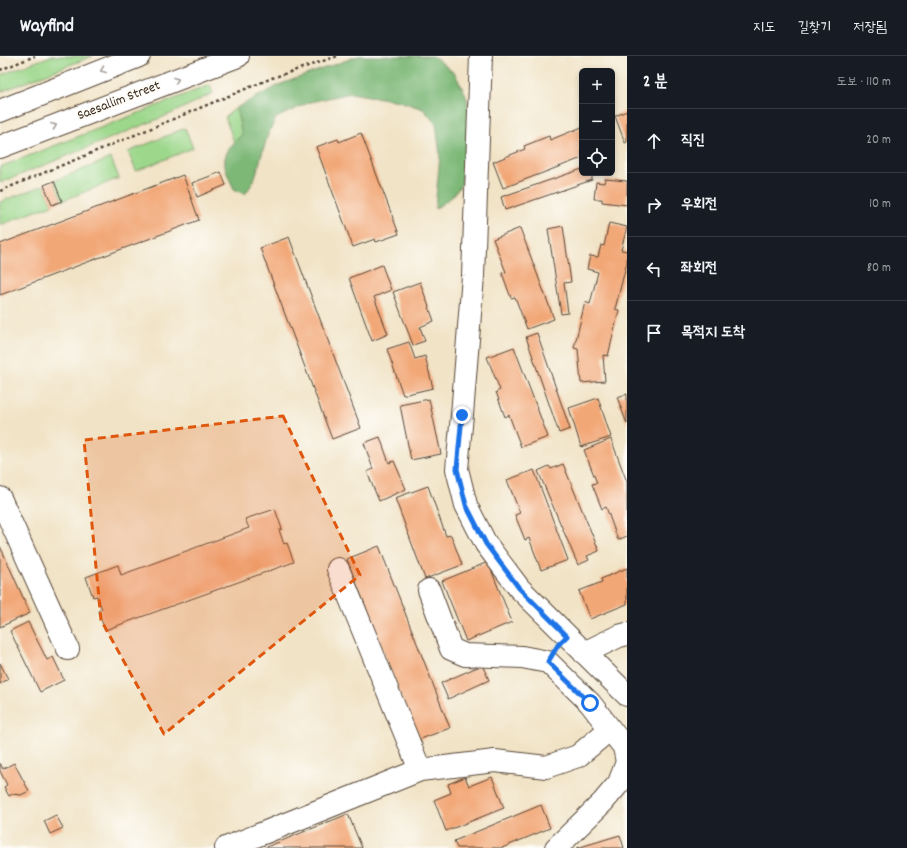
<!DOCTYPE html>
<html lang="ko">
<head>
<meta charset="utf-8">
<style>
  body { margin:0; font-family:Dekko,"Poor Story",sans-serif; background:#20242c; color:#f1f3f6 }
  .controls { position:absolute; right:12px; top:12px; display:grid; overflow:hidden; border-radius:6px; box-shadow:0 2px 6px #0003 }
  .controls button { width:36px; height:36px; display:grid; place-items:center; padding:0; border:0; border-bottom:1px solid #363941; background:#171b24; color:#f1f3f6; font:20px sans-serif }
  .stop { position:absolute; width:12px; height:12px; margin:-9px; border:3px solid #1a73e8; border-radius:50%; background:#fff }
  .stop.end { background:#1a73e8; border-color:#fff; box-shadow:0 1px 4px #0008 }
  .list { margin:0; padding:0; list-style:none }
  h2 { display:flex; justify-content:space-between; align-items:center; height:52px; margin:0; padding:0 16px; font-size:17px }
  h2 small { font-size:13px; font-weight:400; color:#9ea1a6 }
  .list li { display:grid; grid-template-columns:26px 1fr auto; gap:12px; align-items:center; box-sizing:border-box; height:64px; padding:0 16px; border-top:1px solid #363941 }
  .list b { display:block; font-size:15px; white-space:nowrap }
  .list em { font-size:13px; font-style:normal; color:#9ea1a6 }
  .icon { flex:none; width:22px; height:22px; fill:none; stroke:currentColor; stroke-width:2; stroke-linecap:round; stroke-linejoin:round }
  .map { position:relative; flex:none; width:627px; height:792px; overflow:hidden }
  header { display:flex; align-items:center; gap:24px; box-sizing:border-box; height:56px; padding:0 20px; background:#171b24; border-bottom:1px solid #363941 }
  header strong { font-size:19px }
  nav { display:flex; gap:22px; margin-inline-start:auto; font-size:14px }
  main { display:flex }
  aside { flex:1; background:#171b24 }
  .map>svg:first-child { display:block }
  .green { fill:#9cd78b; stroke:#6c8054 }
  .forest { fill:#7db877; stroke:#5c714a }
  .building { fill:#f2a777 }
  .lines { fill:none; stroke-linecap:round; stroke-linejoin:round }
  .minor-casing { stroke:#564637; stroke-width:24 }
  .major-casing { stroke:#564637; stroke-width:24 }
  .path { stroke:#564637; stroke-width:2.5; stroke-dasharray:3 3; stroke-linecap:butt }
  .minor { stroke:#fff; stroke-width:22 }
  .major { stroke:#fff; stroke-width:22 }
  .oneway { stroke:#a79f9a }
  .route { stroke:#1a73e8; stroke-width:5 }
  .marked { fill:#df570d; fill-opacity:0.2; stroke:#df570d; stroke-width:3; stroke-dasharray:8 5; stroke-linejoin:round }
  .labels { text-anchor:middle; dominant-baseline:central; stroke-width:4; stroke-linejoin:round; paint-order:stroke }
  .street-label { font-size:14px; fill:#3b2a1e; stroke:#fdfcf7 }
</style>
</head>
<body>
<header>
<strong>Wayfind</strong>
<nav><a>지도</a><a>길찾기</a><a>저장됨</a></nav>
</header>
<main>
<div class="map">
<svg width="627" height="792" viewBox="0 0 627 792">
  <rect width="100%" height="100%" fill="#fdfcf7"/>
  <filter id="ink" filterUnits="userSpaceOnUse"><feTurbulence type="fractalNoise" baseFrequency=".025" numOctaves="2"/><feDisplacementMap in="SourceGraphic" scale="8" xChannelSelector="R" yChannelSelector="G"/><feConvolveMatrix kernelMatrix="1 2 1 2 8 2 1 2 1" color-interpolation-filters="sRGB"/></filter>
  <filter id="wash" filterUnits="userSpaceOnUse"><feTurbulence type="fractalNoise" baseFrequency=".012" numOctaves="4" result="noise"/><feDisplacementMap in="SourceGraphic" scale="16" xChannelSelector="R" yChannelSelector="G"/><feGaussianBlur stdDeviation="0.9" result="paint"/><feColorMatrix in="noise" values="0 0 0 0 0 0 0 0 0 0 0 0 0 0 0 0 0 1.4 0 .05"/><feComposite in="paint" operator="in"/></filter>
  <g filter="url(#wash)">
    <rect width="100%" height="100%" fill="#f1e3c6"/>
    <path class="green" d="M51,0H93L0,36V19Z
      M210,29L213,37L173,57L0,127V111Z
      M236,52L242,78L234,86L225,61Z
      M185,72L193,92L136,115L128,96Z
      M111,102L119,122L62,145L54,125Z
      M44,129L52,149L0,169V146Z"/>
    <path class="forest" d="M358,0H432L436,2L455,18L466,39L471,63L461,129L453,140L435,153L440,99L436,68L423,53L399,45L351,37L310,46L276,62C272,71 267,79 265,88C259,106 257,124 245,138L234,133C221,106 220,100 242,78L236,52L281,28Z"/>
    <g id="blocks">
      <path class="building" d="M627,55V86L625,87L615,60Z
        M582,71V102L503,132L493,106L525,93L524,90L549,80L550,84Z
        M361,77L399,178L376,186L375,183L353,191L316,91L338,83L339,86Z
        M582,113V117H592V124L505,154L501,141Z
        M221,116L226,129L197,141L192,127Z
        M183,119L199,164L0,239V188Z
        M605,123L627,125V149L602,146V143H594L596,126L604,127Z
        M54,125L62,145L52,149L44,129Z
        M609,167L627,171L621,194L627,195V206L615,253L619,254L608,300L603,299L605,325L581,327L578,293L574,292L585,246L590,248L598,216L587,213L590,200L598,201L601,189L604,190Z
        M563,170L571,226L564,227L568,257L561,258L548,173Z
        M520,172L554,263L527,273L515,241L511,242L502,217L506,216L493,183Z
        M289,181L361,372L332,383L260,192Z
        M382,209L391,234L374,241L388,278L372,285L349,222Z
        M420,226L434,265L420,271L425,285L413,289L393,236Z
        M537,277L570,373L559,377L526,281Z
        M409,286L415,303L425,300L433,332L403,339L387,293Z
        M514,291L548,381L521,391L509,359L505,361L496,336L500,334L487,301Z
        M627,338V368L617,341Z
        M598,342L611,381L581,391L569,352Z
        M429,343L441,398L411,404L400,349Z
        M380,381L389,407L394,405L406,433L379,445L367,416L373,413L364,387Z
        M611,383L627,426V480L618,484L606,451L602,453L592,428L597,427L584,394Z
        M563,408L599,495L587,500L589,504L578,509L538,415L549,410L551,413Z
        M534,414L568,504L541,514L529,482L525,484L515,459L520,457L507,424Z
        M428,430L446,480L451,479L462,509L425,523L395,442Z
        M275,453L282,473L279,474L284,488L287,487L294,506L105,574L98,555L102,553L97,540L93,541L86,521L118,509L121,519L249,472L245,463Z
        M0,490L30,557L0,571Z
        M379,490L450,672L418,684L347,503Z
        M488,506L512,566L466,585L442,525Z
        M627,512V548L590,563L579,535L602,526L601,523Z
        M28,566L47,604L53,601L64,624L40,636L10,575Z
        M0,607L8,623L0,628Z
        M482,609L489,624L448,643L441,627Z
        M0,707L3,713L14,707L29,735L21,739L12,738L9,740L4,731L7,729L0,715Z
        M465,721L469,730L492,721L504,752L446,775L434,744L451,737L448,728Z
        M541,749L550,772L502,792H457L454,785Z
        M348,758L362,792H264Z
        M56,759L63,772L50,778L44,765Z
        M620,779L624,792H577Z"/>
    </g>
  </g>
  <g filter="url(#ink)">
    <use href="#blocks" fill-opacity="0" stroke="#564637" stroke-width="1"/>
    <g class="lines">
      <defs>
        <path id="minor" d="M481,0L473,220L462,359L457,413L466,449L486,488L519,532L627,639
          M0,442L68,593
          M338,513L420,714L495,705L546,711L578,700L610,673
          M429,534L451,593L465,599L522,601L548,606L590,647L624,691L627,706L619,727L603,746L556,792
          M584,597L619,580L627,578
          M226,792L420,714"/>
        <path id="major" d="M0,55L139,0
          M0,91L238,0"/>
      </defs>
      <use href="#minor" class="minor-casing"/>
      <use href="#major" class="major-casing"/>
      <path class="path" d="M0,14L35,0
        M0,135L272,22L338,0"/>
      <use href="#minor" class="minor"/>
      <use href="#major" class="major"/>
    </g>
    <defs><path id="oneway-chevron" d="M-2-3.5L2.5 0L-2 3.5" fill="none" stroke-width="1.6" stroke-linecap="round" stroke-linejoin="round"/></defs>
    <g class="oneway">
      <use href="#oneway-chevron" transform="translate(103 14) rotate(159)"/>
      <use href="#oneway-chevron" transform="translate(176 24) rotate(-21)"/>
      <use href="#oneway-chevron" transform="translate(54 70) rotate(-21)"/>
    </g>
  </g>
  <g class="lines" filter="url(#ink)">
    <path class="route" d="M462,359L457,413L466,449L486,488L519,532L567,580L558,589L548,606L590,647"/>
  </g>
  <path class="marked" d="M283,360L360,519L164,678L101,564L84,384Z"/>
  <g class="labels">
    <g class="street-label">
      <text transform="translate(119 45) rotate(-21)">Saesallim Street</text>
    </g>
  </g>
</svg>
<div class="controls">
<button>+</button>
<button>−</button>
<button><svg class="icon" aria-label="locate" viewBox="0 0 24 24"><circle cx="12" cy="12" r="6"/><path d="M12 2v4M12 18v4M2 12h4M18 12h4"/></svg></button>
</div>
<div class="stop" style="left:590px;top:647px"></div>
<div class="stop end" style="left:462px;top:359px"></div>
</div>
<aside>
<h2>2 분<small>도보 · 110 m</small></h2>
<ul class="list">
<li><svg class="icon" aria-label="ahead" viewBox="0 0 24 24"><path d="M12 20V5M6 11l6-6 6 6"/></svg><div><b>직진</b></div><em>20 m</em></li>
<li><svg class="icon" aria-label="right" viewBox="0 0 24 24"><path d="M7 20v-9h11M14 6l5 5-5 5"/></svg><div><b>우회전</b></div><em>10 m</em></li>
<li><svg class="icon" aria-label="left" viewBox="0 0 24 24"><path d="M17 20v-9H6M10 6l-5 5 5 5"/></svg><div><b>좌회전</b></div><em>80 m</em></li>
<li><svg class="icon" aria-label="arrive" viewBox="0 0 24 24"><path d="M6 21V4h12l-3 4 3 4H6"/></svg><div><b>목적지 도착</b></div></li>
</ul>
</aside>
</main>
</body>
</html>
